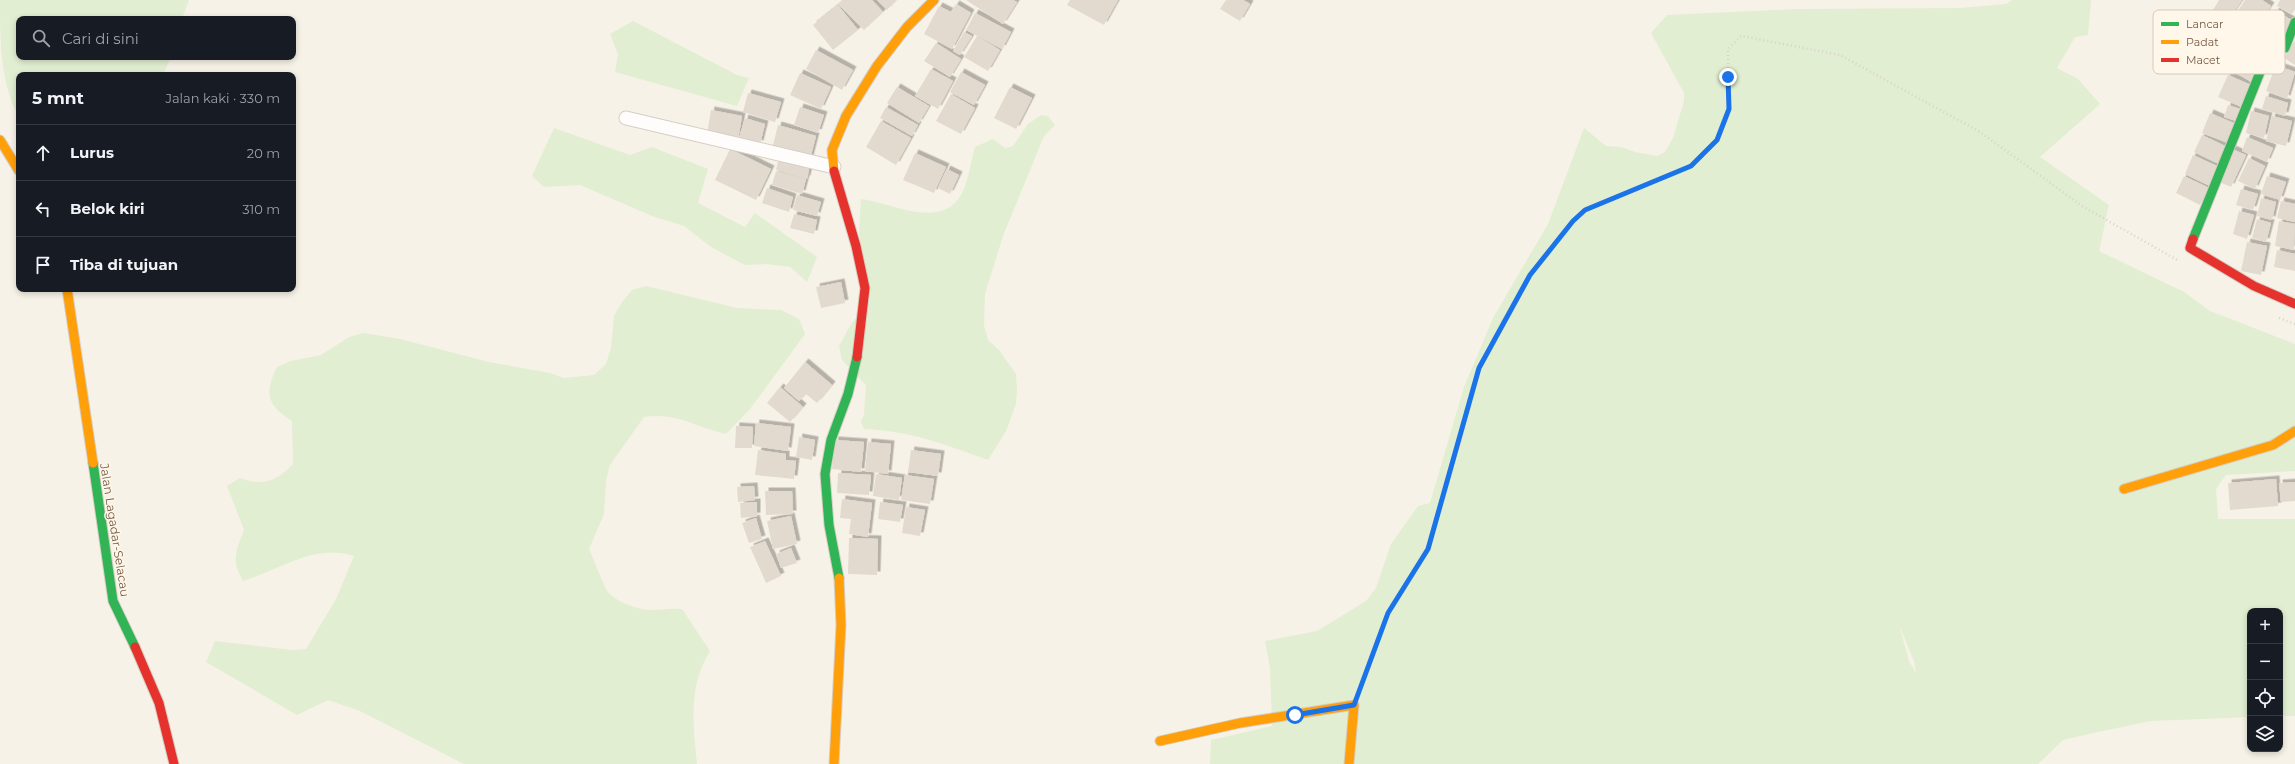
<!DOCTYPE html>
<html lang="id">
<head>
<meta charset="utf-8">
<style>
  body { margin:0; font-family:Montserrat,sans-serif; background:#20242c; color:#f1f3f6 }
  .controls { position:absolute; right:12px; bottom:12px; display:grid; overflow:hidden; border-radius:8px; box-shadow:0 2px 6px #0003 }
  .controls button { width:36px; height:36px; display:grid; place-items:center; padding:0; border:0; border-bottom:1px solid #363941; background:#171b24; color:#f1f3f6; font:20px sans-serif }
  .stop { position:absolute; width:12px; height:12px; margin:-9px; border:3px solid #1a73e8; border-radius:50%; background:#fff }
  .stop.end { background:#1a73e8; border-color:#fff; box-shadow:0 1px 4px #0008 }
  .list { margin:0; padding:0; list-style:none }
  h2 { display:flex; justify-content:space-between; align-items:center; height:52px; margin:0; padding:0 16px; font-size:17px }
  h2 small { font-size:13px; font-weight:400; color:#9ea1a6 }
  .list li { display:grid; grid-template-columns:26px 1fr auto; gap:12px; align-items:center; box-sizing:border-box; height:56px; padding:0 16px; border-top:1px solid #363941 }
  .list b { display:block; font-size:15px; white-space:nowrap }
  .list em { font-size:13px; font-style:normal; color:#9ea1a6 }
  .icon { flex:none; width:22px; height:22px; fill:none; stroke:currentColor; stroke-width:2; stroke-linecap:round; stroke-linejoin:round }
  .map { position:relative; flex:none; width:2295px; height:764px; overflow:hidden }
  .search { position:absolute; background:#171b24; box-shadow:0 2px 6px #0003; left:16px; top:16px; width:280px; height:44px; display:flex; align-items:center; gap:10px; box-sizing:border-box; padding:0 14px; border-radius:8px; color:#9ea1a6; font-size:15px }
  .panel { position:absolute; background:#171b24; box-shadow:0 2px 6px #0003; left:16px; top:72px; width:280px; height:220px; border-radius:8px }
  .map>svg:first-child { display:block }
  .green { fill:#e1eed1; fill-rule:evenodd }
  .building { fill:#e3dacf; filter:url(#shadow) }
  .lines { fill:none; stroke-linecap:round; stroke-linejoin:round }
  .street-casing { stroke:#d6cec5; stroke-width:15 }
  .fast-casing { stroke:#d6cec4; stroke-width:11 }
  .slow-casing { stroke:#d6cec4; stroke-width:11 }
  .jam-casing { stroke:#d6cec4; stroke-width:11 }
  .path { stroke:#dad2cb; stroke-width:2.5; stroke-dasharray:1 3; stroke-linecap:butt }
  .street { stroke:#fefdfb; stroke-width:13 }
  .fast { stroke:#30b455; stroke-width:9 }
  .slow { stroke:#ff9f0a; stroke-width:9 }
  .jam { stroke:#e5322d; stroke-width:9 }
  .route { stroke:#1a73e8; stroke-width:5 }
  .labels { text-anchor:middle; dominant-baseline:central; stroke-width:3; stroke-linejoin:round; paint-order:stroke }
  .street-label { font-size:12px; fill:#765a47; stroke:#fff7e9 }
  .key { fill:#fff7e9; stroke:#d6c8b8; stroke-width:1 }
  .key-label { font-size:11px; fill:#765a47 }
</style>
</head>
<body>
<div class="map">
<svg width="2295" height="764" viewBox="0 0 2295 764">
  <defs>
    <filter id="shadow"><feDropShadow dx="3.5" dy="-3.5" stdDeviation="0" flood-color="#0004"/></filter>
  </defs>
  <rect width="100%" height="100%" fill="#f7f2e7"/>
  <path class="green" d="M0,0H189L182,19H19V57H171L163,75H19V117C0,84 0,39 0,0Z
    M2012,0H2091L2088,35L2075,37L2057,68L2078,79L2100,104L2040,157L2109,205L2099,251L2184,292L2210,311L2295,344V471L2226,475L2216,489L2218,519H2295V716H2280V611H2250V717L2151,721L2093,733L2063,740L2038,764H1210L1211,740L1272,726L1270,668L1265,641L1317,631L1366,601L1376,588L1391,544L1418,506L1430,503L1464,387L1493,318L1548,224L1584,128L1606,146L1621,147L1635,152L1657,156L1665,152L1673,138L1684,101V93L1651,33L1667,15L1798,9L1960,8L2006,4ZM1899,625L1914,661L1916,673L1909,661Z
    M633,21L737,75L749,78L737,106L615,72L618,54L610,34Z
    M1041,115L1048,116L1055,125L1044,136L1003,236L985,294L984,326L988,340L999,350L1016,374L1017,389L1016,404L1006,431L988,460C943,444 912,431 864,429L861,422L864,414L866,385L842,360L839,346L851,324L866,306L859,230L861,199C892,203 941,230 961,195C968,184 971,160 975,147L993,139L1005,148L1013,146L1028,124Z
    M554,128L630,155L652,147L708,169L698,203L745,227L755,213L817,257L807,282L790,267L767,264L745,265L711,247L684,226L652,216L580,185L544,187L532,176Z
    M646,286L737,308L781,310L799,319L805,334L750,409L726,434C694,427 677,412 644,417L610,465L606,480L604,514L589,549C593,557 605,589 608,592C618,603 636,609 650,610C661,610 671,608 682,609L710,651C688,686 693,724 697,764H464L360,711L328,700L297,715L206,662L215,641L292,650L306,649L336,599L354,556C314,543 280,570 243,581C231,560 236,551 244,530L227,486L240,478C263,487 277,481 293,464L292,421C267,405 264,394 277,367L291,361L321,355L349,337L364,333L400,339L489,362L550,373L564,378L594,375L606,364L611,348L614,316L622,302L632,290Z"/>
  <path class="building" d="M842,0H872L883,12L864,30L838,4Z
    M877,0H896L887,10Z
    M966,0H1013L1017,2L1003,24Z
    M1070,0H1118L1104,25L1067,5Z
    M1226,0H1243L1250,4L1240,21L1220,9Z
    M2219,0H2242L2223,28L2208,18Z
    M2245,0H2262L2271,6L2262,19L2254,13L2251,19L2262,27L2251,42L2228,26Z
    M2280,0H2295V9L2292,14L2277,6Z
    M956,4L971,13L952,49L924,34L939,6L951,12Z
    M838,5L858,30L833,50L813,25Z
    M2276,11L2293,21L2278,46L2261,35Z
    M975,13L1011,32L1002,49L966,30Z
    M964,32L972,36L960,55L953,51Z
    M977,36L1000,50L988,71L964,57Z
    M2295,40V65L2284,58Z
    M936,43L961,59L950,77L924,61Z
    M816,50L853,70L842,90L806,69Z
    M2244,64L2259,73L2253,83L2238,74Z
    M2276,65L2295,72L2287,99L2266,91Z
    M931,69L953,81L938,109L915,96Z
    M961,72L985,85L974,105L950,92Z
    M800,73L831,87L821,109L790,95Z
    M2228,75L2253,86L2244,108L2218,97Z
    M897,87L929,106L919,123L887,103Z
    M1010,87L1032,98L1016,129L994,118Z
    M748,93L781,102L775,122L743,112Z
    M951,94L975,108L961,134L936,121Z
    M2266,96L2288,103L2285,116L2262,109Z
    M2228,105L2243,110L2239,122L2224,117Z
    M800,107L824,115L818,133L794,125Z
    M886,107L918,125L912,136L880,118Z
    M711,110L742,116L738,140L707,134Z
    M2251,111L2269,116L2264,138L2246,133Z
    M2210,113L2236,124L2228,143L2202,133Z
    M2272,116L2292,121L2286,146L2266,141Z
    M745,118L765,124L760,144L739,138Z
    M881,121L911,138L896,165L866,147Z
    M778,125L816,136L810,159L772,149Z
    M2202,135L2227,147L2219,164L2194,152Z
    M2247,137L2273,148L2267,162L2242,151Z
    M730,149L771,169L756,200L715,180Z
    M2232,149L2246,155L2231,187L2217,181Z
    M915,153L946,167L934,193L903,180Z
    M2193,155L2219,167L2210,186L2185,174Z
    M779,156L810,164L807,179L776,170Z
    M2249,158L2265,166L2255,189L2238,181Z
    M947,169L959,175L950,194L938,188Z
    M776,171L806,179L802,194L772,185Z
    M2184,176L2209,188L2200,205L2176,193Z
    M2267,176L2286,182L2280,200L2261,194Z
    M767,188L793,197L789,212L762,203Z
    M2241,189L2258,194L2253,210L2236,205Z
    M797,195L821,202L817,216L793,210Z
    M2261,198L2276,202L2272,220L2257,216Z
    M2281,201L2295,204V222L2277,218Z
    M2239,211L2254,215L2247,239L2233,234Z
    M794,214L817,220L814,234L790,228Z
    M2257,219L2271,223L2266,242L2252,238Z
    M2279,221L2295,224L2294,250L2275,246Z
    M2247,242L2267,246L2261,275L2241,271Z
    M2277,250L2295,254V271L2274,267Z
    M841,282L845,303L821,308L816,287Z
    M805,362L832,385L817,403L806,394L799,401L784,388Z
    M780,387L803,407L790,422L767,403Z
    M756,423L791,427L788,451L754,446Z
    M736,426L753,427L752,448H735Z
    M799,437L815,440L812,460L796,457Z
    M835,440L864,442L861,472L832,469Z
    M868,442L891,444L888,474L865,471Z
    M758,450L786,454V460L796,461L794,479L755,475Z
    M911,450L941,454L938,476L908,472Z
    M838,473L871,475L869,495L837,493Z
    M876,474L902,478L899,500L873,496Z
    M905,475L934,479L930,504L901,500Z
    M2276,479L2278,506L2230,510L2228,483Z
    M2295,482V501L2281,502L2279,483Z
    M754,486L755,500L738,502L737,487Z
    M765,491H792L793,514L766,515Z
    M842,499L872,503L868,537L849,534L851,519L840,518Z
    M757,502V516L741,518L740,503Z
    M880,502L903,505L900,522L878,519Z
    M906,507L925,510L920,536L902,533Z
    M791,516L797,544L773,549L767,521Z
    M756,518L762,539L749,543L742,523Z
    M849,538L878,539L877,575L848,574Z
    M765,541L781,576L766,583L750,547Z
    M791,548L797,563L781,568L776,554Z"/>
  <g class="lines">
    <defs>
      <path id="street" d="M626,118L834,167"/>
      <path id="fast" d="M2193,239L2271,45L2285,48L2295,22
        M93,463L113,601L135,647
        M839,578L829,525L825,474L831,440L848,394L857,357"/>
      <path id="slow" d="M0,140L19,171
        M834,171L832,150L846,116L877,66L907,27L934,0
        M67,289L93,463
        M2124,489L2273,445L2295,431
        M1160,741L1240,723L1354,705L1349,764
        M834,764L841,625L839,578"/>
      <path id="jam" d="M834,171L856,246L865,288L857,357
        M2193,239L2190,248L2254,286L2295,304
        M135,647L159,703L174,764"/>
    </defs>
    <use href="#street" class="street-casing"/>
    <use href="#fast" class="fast-casing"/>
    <use href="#slow" class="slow-casing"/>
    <use href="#jam" class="jam-casing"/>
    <path class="path" d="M2279,318L2295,324
      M1359,691L1388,613L1428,549L1479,368L1530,275L1573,221L1585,210L1691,166L1717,140L1729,109L1728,49L1741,36L1840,55L1980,132L2082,206L2177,260"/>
    <use href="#street" class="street"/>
    <use href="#fast" class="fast"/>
    <use href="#slow" class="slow"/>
    <use href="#jam" class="jam"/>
  </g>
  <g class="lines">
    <path class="route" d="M1295,715L1354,705L1388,613L1428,549L1479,368L1530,275L1573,221L1585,210L1691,166L1717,140L1729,109L1728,77"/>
  </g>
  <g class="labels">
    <g class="street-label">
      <text transform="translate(115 530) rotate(81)">Jalan Lagadar-Selacau</text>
    </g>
  </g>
  <rect x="2153" y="10" width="132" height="64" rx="6" class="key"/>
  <rect x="2161" y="22" width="18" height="4" fill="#30b455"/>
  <rect x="2161" y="40" width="18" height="4" fill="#ff9f0a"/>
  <rect x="2161" y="58" width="18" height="4" fill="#e5322d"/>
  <g class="key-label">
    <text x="2186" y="28">Lancar</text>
    <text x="2186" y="46">Padat</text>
    <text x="2186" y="64">Macet</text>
  </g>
</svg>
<div class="controls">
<button>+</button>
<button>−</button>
<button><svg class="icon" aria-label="locate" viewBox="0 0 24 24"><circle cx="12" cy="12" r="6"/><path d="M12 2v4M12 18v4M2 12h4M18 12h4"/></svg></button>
<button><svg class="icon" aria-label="layers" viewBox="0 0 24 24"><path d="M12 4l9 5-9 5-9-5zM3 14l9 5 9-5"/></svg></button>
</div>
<div class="stop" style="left:1295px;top:715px"></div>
<div class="stop end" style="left:1728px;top:77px"></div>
<div class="search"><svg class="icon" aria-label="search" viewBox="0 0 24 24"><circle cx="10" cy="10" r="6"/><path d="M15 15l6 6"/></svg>Cari di sini</div>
<section class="panel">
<h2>5 mnt<small>Jalan kaki · 330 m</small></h2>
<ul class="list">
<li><svg class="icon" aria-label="ahead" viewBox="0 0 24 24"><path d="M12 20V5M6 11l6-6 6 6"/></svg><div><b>Lurus</b></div><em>20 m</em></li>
<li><svg class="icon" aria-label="left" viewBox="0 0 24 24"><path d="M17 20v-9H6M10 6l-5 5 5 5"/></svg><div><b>Belok kiri</b></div><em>310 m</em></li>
<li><svg class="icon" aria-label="arrive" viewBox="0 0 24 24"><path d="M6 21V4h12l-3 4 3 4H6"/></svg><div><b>Tiba di tujuan</b></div></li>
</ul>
</section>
</div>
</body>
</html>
